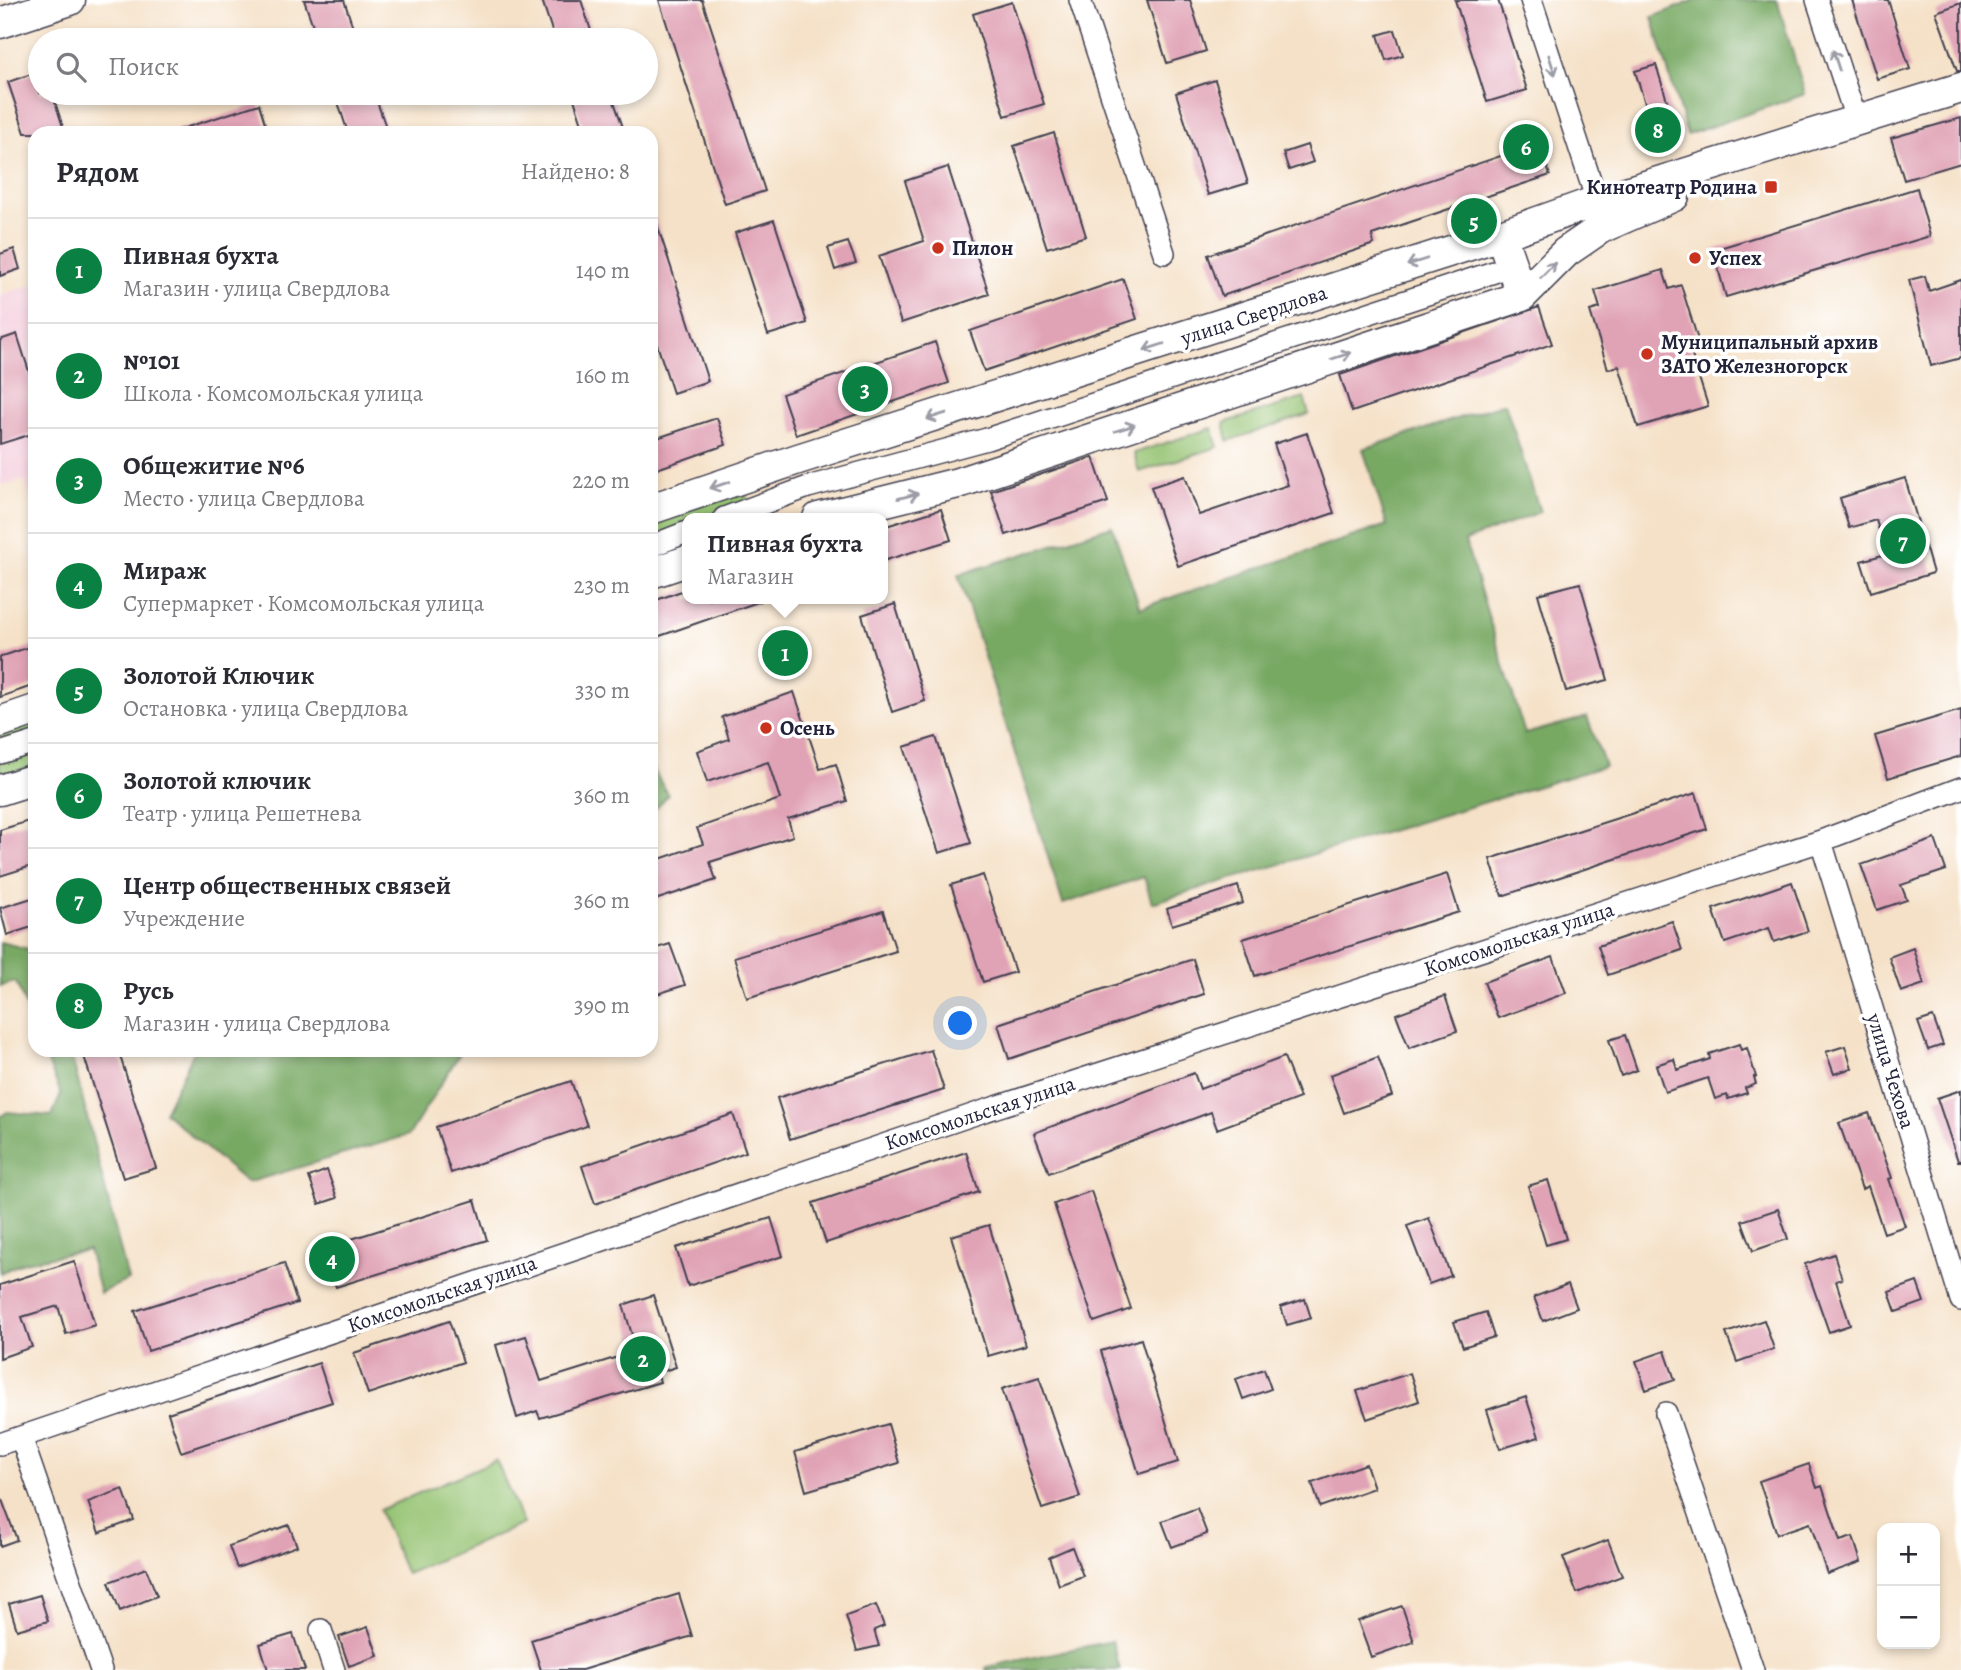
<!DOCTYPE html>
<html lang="ru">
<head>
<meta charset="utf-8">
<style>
  body { margin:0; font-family:Alegreya,serif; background:#f7f7f7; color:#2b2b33 }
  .controls { position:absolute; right:21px; bottom:21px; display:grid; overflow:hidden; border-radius:14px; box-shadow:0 4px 10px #0003 }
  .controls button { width:63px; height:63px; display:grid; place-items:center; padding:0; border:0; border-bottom:2px solid #e1e1e2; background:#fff; color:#2b2b33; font:35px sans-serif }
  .you { position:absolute; left:961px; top:1024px; width:24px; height:24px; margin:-18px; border:5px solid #fff; border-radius:50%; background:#1a73e8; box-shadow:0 0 0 10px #1a73e833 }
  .badge { display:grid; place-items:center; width:46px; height:46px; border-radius:50%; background:#0b8043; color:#fff; font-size:23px; font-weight:700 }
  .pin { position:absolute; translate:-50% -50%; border:4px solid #fff; box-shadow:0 2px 7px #0006 }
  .popup { position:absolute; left:682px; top:513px; width:206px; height:91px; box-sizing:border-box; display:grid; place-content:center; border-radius:14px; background:#fff; filter:drop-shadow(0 2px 5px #0005); font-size:23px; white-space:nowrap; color:#7c7c81 }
  .popup b { font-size:26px; color:#2b2b33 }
  .popup::after { content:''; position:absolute; left:50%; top:100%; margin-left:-14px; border:14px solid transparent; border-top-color:#fff }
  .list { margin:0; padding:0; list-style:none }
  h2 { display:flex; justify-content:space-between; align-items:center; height:91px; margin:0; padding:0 28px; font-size:30px }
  h2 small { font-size:23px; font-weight:400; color:#7c7c81 }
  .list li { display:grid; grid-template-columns:46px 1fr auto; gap:21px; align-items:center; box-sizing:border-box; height:105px; padding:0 28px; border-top:2px solid #e1e1e2 }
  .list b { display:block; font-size:26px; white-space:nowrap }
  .list p { margin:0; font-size:23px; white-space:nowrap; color:#7c7c81 }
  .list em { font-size:23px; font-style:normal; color:#7c7c81 }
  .icon { flex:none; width:38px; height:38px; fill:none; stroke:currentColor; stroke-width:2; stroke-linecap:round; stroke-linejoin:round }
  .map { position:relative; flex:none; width:1961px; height:1670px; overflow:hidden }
  .search { position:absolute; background:#fff; box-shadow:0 4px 10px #0003; left:28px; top:28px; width:630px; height:77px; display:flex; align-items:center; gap:18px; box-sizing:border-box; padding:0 24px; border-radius:38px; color:#7c7c81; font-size:26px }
  .panel { position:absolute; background:#fff; box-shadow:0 4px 10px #0003; left:28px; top:126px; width:630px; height:931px; border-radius:21px }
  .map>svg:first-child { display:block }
  .built { fill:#f4cfdd }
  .green { fill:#95c372; stroke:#5c7256; stroke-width:2 }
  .forest { fill:#78a964; stroke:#4d6650; stroke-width:2 }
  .building { fill:#e0a2b5 }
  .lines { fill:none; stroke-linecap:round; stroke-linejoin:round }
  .street-casing { stroke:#423f50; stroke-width:24 }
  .secondary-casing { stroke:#423f50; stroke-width:33 }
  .street { stroke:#fff; stroke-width:21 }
  .secondary { stroke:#fff; stroke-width:30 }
  .oneway { stroke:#9c9ca7 }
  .poi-dot { fill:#c8321e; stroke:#fff; stroke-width:2.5 }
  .labels { text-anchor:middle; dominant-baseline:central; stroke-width:7; stroke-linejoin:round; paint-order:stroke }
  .poi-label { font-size:21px; font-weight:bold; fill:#22223b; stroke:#fff; text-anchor:start }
  .street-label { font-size:21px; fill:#22223b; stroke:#fff }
</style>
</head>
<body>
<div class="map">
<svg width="1961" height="1670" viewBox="0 0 1961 1670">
  <rect width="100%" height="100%" fill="#fff"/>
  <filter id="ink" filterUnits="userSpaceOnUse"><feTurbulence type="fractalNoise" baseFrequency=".0143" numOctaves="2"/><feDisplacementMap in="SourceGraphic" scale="14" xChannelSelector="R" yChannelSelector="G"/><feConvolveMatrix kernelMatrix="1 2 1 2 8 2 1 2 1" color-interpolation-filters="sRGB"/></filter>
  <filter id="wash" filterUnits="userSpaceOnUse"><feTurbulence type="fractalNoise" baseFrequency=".00686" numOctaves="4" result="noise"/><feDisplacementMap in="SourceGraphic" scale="28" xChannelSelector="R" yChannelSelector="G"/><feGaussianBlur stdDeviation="1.57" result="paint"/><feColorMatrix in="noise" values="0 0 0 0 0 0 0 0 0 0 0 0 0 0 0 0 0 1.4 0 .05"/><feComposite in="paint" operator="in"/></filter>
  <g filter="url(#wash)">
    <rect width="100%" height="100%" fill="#f5e1c7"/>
    <path class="built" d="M35,284V507L34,508L25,480L2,486L0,482V295Z"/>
    <path class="green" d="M1304,398L1309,414L1228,441L1224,423Z
      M1212,428L1218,447L1139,472L1134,453Z
      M744,490L754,518H687V544L651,556V520Z
      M35,716V765L0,777V728Z
      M496,1460L523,1524L406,1574L379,1510Z"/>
    <path class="forest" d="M1695,0H1777L1805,94L1687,135L1652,17Z
      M1505,403L1540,512L1465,541L1525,734L1587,717L1605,766L1152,903L1144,877L1063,904L958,575L1112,526L1140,608L1387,525L1363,449Z
      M652,767L668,795L651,814V768Z
      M0,942L33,950L35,956V1030L16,982L0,986Z
      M43,1050H69L75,1069L128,1280L100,1293L88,1250L24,1262L0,1273V1117L7,1112L52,1116L61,1094Z
      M195,1050H462L409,1135L247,1183L164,1112Z
      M1112,1641L1120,1670H986V1667Z"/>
    <g id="blocks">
      <path class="building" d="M304,0H344L357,40H318Z
        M542,0H581L594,40H555Z
        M659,0H702L765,191L725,204Z
        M1147,0H1190L1206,51L1167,63Z
        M1455,0H1498L1527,90L1487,102Z
        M1852,0H1888L1910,69L1877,79Z
        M1012,2L1044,104L1005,116L973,14Z
        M1961,3V71H1957L1936,12Z
        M1395,30L1403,55L1386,60L1378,35Z
        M1656,65L1676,129L1655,136L1635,71Z
        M40,71V93H52L65,133H25L8,82Z
        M1215,80L1248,183L1208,195L1176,93Z
        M335,93H374L388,133H348Z
        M572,93H611L625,133H585Z
        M259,104L268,133H178V130Z
        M1961,118V163L1904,180L1891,138Z
        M1054,133L1086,236L1047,248L1014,146Z
        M1539,143L1550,175L1372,235L1374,244L1222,296L1208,255Z
        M1307,145L1313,162L1289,170L1283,153Z
        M948,167L989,294L901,323L879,256L924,241L905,181Z
        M1917,188L1930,236L1726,297L1713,250Z
        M651,215H654L708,381L673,393L651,326Z
        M774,220L807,323L768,335L735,233Z
        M848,242L856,263L835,270L828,248Z
        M14,249L20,269L0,276V254Z
        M1663,270L1669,289L1681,285L1698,340L1688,343L1708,406L1638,427L1619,366L1608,369L1590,311L1600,308L1595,291Z
        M1925,276L1929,291L1961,280V358L1931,366L1909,280Z
        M1123,279L1137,319L984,371L970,331Z
        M1539,307L1552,344L1352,412L1340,375Z
        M17,334L35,390V433L0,444V340Z
        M935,342L949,383L796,435L782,394Z
        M717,418L726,445L651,471V440Z
        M1307,433L1334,513L1178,566L1151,487L1185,476L1199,515L1288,485L1274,444Z
        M1093,457L1108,502L1006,535L991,491Z
        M1905,478L1933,573L1871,592L1861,561L1886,554L1876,520L1849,528L1840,498Z
        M941,509L951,540L883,561V527Z
        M1580,583L1608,680L1566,691L1538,594Z
        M687,589V599H760L761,601L651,639V602Z
        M895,604L925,701L892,712L862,615Z
        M35,645V685L0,697V657Z
        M794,692L820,769L836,764L847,801L788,819L793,836L710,862L716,880L655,900L651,889V862L703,844L697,828L780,799L768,762L707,782L697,751L729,739L722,717Z
        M1961,710V756L1888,778L1875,736Z
        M936,737L971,843L939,853L904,747Z
        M1696,793L1707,829L1502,896L1490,859Z
        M35,819V865L0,876V830Z
        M1935,839L1946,870L1901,885L1907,900L1877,910L1861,865Z
        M1447,874L1459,912L1255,976L1243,939Z
        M983,875L1015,972L983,982L951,885Z
        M1792,882L1808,931L1774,942L1769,928L1725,943L1713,909Z
        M1238,886L1243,903L1172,925L1167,909Z
        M35,897V926L7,935L0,908Z
        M883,911L896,951L747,998L734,957Z
        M1672,921L1682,950L1608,975L1598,946Z
        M670,944L685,985L651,996V950Z
        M1913,948L1924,984L1901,992L1889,957Z
        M1553,957L1566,993L1498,1018L1484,982Z
        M1193,959L1204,994L1009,1059L998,1024Z
        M1445,996L1457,1031L1409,1048L1396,1014Z
        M1933,1017L1943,1045L1928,1050L1918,1022Z
        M1625,1035L1637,1070L1621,1076L1609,1040Z
        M1739,1044L1741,1050L1747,1048L1756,1077H1754L1756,1084L1745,1088L1747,1093L1728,1099L1727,1095L1715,1099L1708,1078L1665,1092L1656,1065L1674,1059L1677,1070L1710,1059L1709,1054Z
        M1845,1046L1852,1068L1834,1074L1826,1052Z
        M82,1050H118L156,1168L123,1178Z
        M931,1050L944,1090L790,1139L777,1098Z
        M1284,1057L1300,1098L1217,1129L1211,1112L1049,1173L1034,1133L1194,1073L1200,1089Z
        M1378,1057L1392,1096L1344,1113L1330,1075Z
        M571,1081L587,1126L451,1173L436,1127Z
        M1961,1090V1161H1958L1937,1098Z
        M1869,1113L1892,1178L1889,1179L1905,1226L1884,1233L1868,1186L1862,1189L1839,1123Z
        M733,1114L746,1152L595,1204L582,1166Z
        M966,1152L979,1192L826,1243L813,1203Z
        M327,1170L337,1198L319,1204L309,1177Z
        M1548,1180L1566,1239L1546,1245L1528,1186Z
        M1091,1191L1131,1309L1094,1322L1054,1204Z
        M475,1200L487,1240L336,1287L323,1248Z
        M1778,1209L1788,1239L1753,1251L1742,1221Z
        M771,1218L783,1256L688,1286L676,1248Z
        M1429,1218L1451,1276L1429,1284L1407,1226Z
        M989,1225L1026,1345L988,1356L951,1236Z
        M1834,1254L1842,1279L1836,1281L1850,1325L1829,1332L1805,1264Z
        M74,1261L95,1325L66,1334L58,1306L22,1317L32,1347L0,1358V1285Z
        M284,1263L297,1303L148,1351L135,1311Z
        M1917,1282L1924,1302L1896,1312L1889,1292Z
        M1568,1284L1577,1308L1543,1321L1534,1297Z
        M653,1295L676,1367L657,1373L660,1382L540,1418L537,1411L517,1418L496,1345L526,1336L541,1381L637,1351L623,1305Z
        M1305,1299L1311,1318L1287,1325L1281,1307Z
        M1486,1312L1494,1337L1463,1347L1454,1322Z
        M1764,1320L1774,1349L1737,1362L1726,1333Z
        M449,1321L463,1362L368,1394L354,1353Z
        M1141,1339L1178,1462L1139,1474L1101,1351Z
        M1665,1351L1675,1380L1646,1390L1636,1361Z
        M319,1363L332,1402L181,1452L168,1413Z
        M1264,1369L1271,1389L1243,1399L1236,1379Z
        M1410,1373L1419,1401L1367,1419L1357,1391Z
        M1039,1377L1080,1497L1042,1509L1002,1389Z
        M1526,1397L1539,1437L1500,1449L1487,1410Z
        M888,1424L899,1463L806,1491L795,1452Z
        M1366,1464L1374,1488L1320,1507L1312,1483Z
        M1809,1464L1817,1488L1822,1486L1840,1541L1853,1537L1861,1562L1827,1574L1810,1523L1777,1534L1759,1481Z
        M123,1489L134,1520L99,1533L88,1502Z
        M0,1500H2L17,1540L0,1546Z
        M1197,1508L1207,1534L1172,1547L1162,1521Z
        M289,1525L297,1546L237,1568L229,1546Z
        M1608,1540L1622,1576L1577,1593L1563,1557Z
        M1072,1547L1083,1576L1059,1585L1049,1557Z
        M146,1568L157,1596L120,1611L109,1582Z
        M679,1594L692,1636L582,1670H541L531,1640Z
        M40,1595L48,1621L17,1630L9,1604Z
        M876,1605L884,1626L874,1630L879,1646L857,1651L846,1616Z
        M1402,1606L1414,1642L1371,1657L1358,1621Z
        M368,1627L378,1656L349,1666L339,1637Z
        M293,1634L305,1670H268L260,1644Z"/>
    </g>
  </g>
  <g filter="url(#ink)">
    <use href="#blocks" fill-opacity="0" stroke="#423f50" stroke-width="2"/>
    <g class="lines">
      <defs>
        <path id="street" d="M1080,0L1164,253
          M1531,0L1597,201
          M1817,0L1856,119
          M724,518L808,487L987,439L1494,272
          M651,546L687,532
          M0,753L35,742
          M1821,841L1961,1300
          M1666,1413L1753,1670
          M21,1437L101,1670
          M0,1444L987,1110L1821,841L1961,788
          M321,1630L334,1670"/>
        <path id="secondary" d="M0,23L70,0
          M1501,235L1522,296
          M651,509L798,459L1501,235L1597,201L1961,88
          M818,518L958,483L1522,296L1566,252L1601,228L1674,196
          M651,573L687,561
          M0,722L35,710
          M0,790L35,779"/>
      </defs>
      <use href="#street" class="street-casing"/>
      <use href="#secondary" class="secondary-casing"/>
      <use href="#street" class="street"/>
      <use href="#secondary" class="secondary"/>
    </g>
    <defs><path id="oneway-shaft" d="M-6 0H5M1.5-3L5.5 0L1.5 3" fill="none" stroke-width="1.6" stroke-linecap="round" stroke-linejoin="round" transform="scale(1.75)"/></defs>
    <g class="oneway">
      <use href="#oneway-shaft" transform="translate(1836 60) rotate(-108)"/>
      <use href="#oneway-shaft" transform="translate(1552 65) rotate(72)"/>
      <use href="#oneway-shaft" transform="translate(1417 262) rotate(162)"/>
      <use href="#oneway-shaft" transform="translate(1548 270) rotate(-45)"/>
      <use href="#oneway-shaft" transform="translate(1154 347) rotate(162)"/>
      <use href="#oneway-shaft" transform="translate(1341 356) rotate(-18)"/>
      <use href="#oneway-shaft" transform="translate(937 416) rotate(163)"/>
      <use href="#oneway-shaft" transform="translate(1125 428) rotate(-18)"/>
      <use href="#oneway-shaft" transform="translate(720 485) rotate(161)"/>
      <use href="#oneway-shaft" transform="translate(908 496) rotate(-14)"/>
    </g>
  </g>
  <g class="poi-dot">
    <rect x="1764" y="180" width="14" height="14" rx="3.5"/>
    <circle cx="938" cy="248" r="7"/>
    <circle cx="1695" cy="258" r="7"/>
    <circle cx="1647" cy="354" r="7"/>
    <circle cx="766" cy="728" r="7"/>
  </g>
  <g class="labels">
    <g class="poi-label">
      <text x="1757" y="187" text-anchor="end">Кинотеатр Родина</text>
      <text x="952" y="248">Пилон</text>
      <text x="1709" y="258">Успех</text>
      <text x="1661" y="342">Муниципальный архив<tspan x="1661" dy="24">ЗАТО Железногорск</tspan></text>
      <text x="780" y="728">Осень</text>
    </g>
    <g class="street-label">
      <text transform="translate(1254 315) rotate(-18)">улица Свердлова</text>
      <text transform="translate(1519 939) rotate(-18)">Комсомольская улица</text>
      <text transform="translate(1891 1071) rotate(73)">улица Чехова</text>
      <text transform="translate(980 1113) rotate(-18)">Комсомольская улица</text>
      <text transform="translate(442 1294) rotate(-19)">Комсомольская улица</text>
    </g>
  </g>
</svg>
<div class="controls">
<button>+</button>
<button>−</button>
</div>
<div class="you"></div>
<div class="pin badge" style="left:785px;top:653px">1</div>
<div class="popup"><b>Пивная бухта</b>Магазин</div>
<div class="pin badge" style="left:643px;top:1359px">2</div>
<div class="pin badge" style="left:865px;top:389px">3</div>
<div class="pin badge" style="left:332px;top:1259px">4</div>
<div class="pin badge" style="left:1474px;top:221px">5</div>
<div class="pin badge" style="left:1526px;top:147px">6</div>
<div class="pin badge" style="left:1903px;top:541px">7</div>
<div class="pin badge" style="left:1658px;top:130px">8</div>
<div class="search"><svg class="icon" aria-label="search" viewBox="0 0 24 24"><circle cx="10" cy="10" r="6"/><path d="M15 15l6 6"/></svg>Поиск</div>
<section class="panel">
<h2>Рядом<small>Найдено: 8</small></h2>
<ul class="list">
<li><span class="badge">1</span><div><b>Пивная бухта</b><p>Магазин · улица Свердлова</p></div><em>140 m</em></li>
<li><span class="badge">2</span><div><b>№101</b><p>Школа · Комсомольская улица</p></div><em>160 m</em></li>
<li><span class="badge">3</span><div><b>Общежитие №6</b><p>Место · улица Свердлова</p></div><em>220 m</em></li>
<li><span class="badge">4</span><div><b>Мираж</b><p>Супермаркет · Комсомольская улица</p></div><em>230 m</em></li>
<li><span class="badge">5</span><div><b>Золотой Ключик</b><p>Остановка · улица Свердлова</p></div><em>330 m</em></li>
<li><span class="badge">6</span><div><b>Золотой ключик</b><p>Театр · улица Решетнева</p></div><em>360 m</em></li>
<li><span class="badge">7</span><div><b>Центр общественных связей</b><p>Учреждение</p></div><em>360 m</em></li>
<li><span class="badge">8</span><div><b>Русь</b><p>Магазин · улица Свердлова</p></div><em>390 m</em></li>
</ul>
</section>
</div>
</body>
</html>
